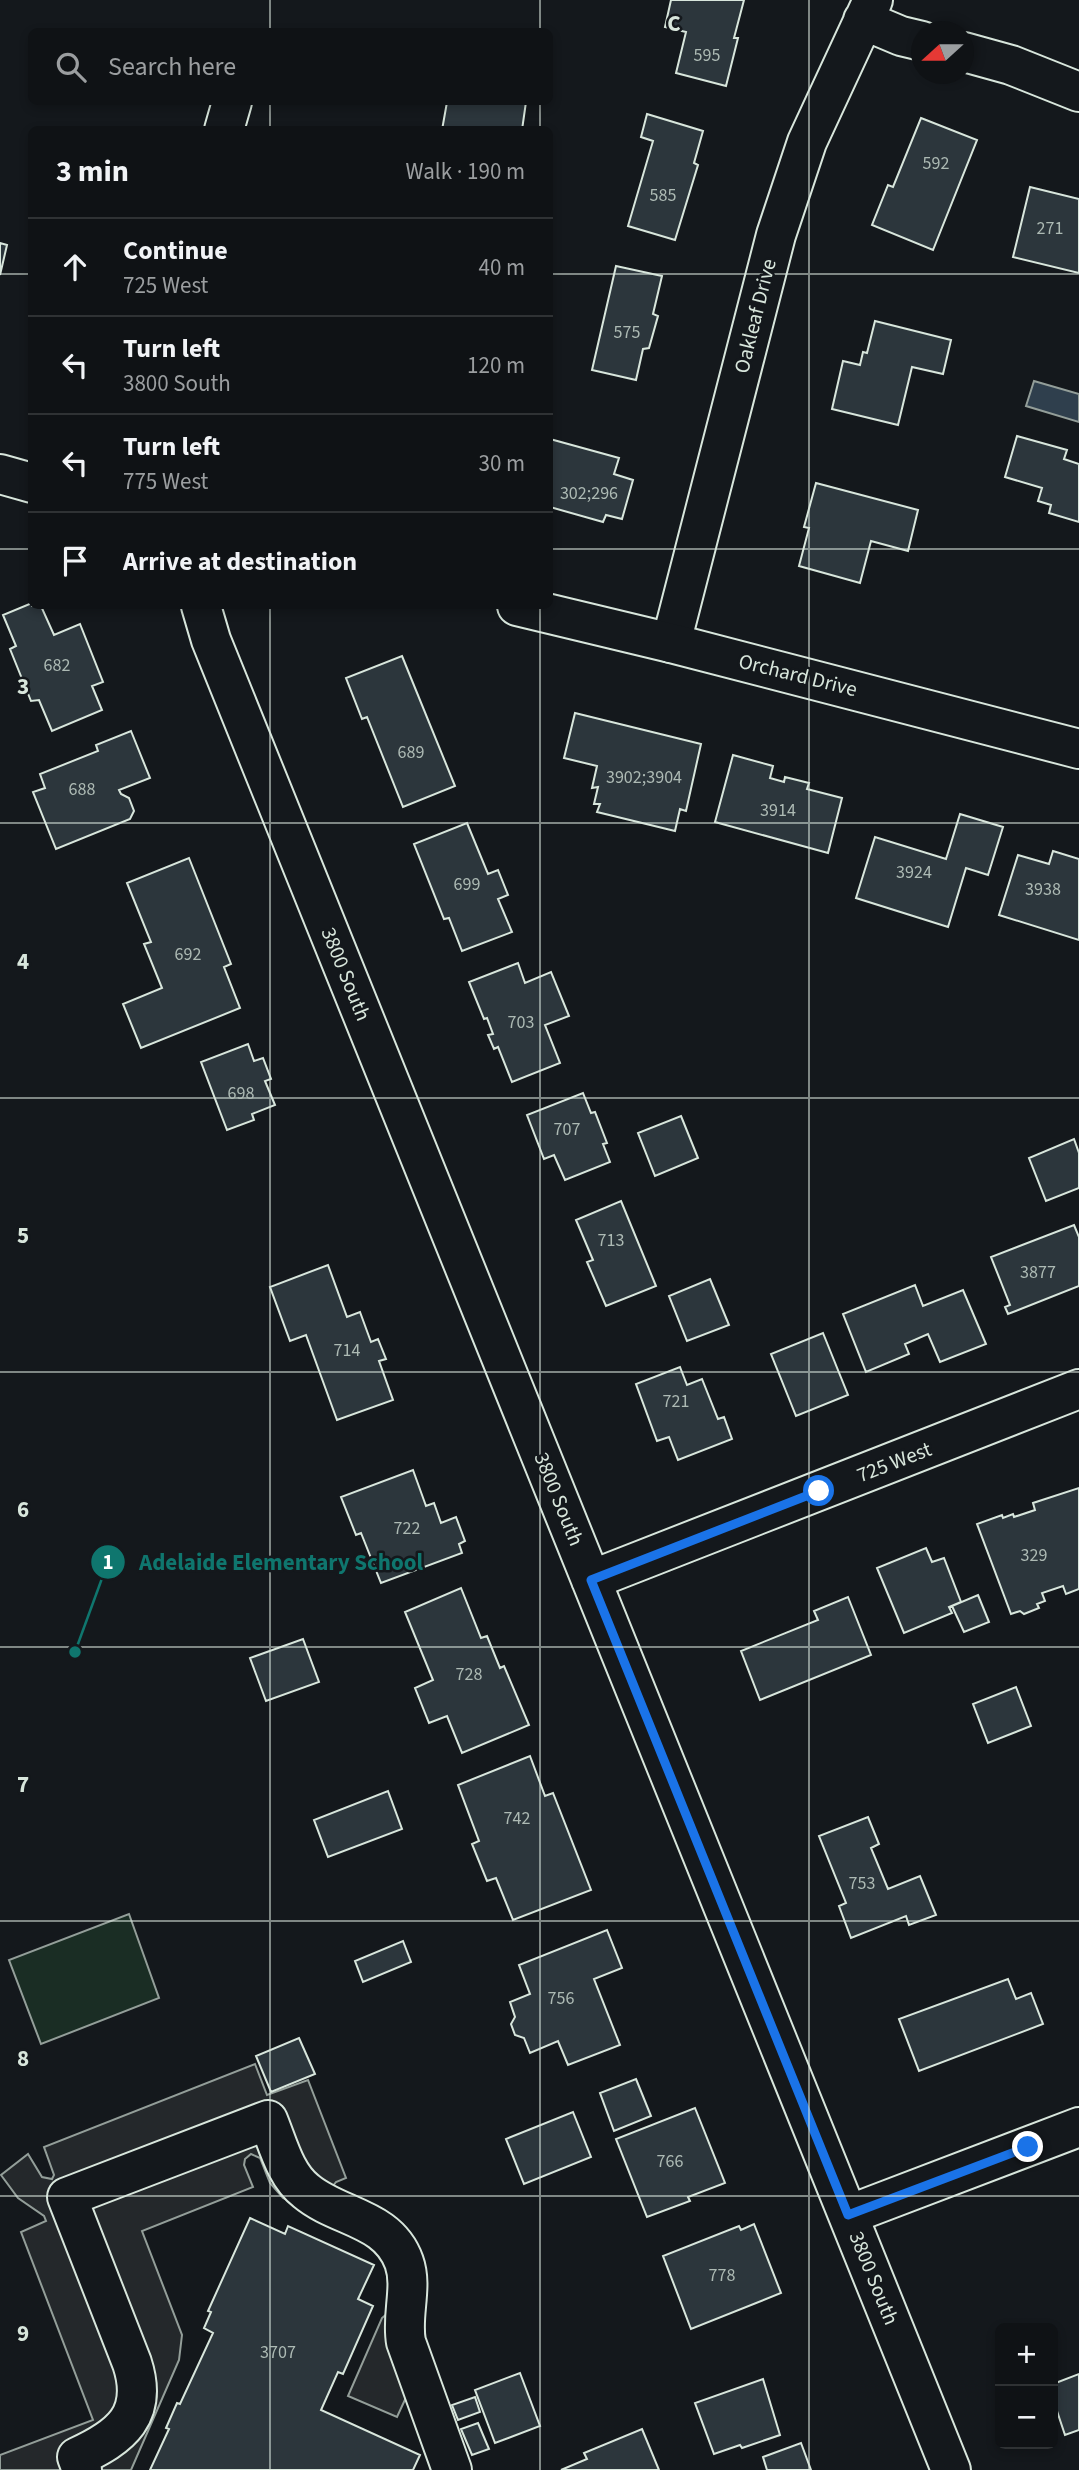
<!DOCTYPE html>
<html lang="en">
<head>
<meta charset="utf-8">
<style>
  body { margin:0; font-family:"Source Sans 3",sans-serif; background:#181b1e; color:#f1f3f6 }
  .controls { position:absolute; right:21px; bottom:21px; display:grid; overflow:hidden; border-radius:10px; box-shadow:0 4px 10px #0003 }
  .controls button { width:63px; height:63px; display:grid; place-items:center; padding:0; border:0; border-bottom:2px solid #2f3234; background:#0f1215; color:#f1f3f6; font:35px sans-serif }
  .compass { position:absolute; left:911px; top:21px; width:63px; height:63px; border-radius:50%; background:#0f1215; box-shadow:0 4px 10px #0003; rotate:249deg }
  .stop { position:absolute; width:21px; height:21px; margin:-16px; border:5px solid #1a73e8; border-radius:50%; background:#fff }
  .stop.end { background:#1a73e8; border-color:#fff; box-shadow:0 2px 7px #0008 }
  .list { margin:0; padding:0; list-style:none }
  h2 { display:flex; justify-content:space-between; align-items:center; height:91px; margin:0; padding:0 28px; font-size:30px }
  h2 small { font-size:23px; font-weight:400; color:#9b9ea0 }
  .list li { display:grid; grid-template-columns:46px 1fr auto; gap:21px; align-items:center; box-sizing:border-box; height:98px; padding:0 28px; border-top:2px solid #2f3234 }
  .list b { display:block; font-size:26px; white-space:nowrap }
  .list p { margin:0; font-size:23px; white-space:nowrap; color:#9b9ea0 }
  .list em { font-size:23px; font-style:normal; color:#9b9ea0 }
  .icon { flex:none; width:38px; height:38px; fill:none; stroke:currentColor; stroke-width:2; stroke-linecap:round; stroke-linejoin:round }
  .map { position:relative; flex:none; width:1079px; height:2470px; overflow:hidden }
  .search { position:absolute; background:#0f1215; box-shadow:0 4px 10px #0003; left:28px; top:28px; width:525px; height:77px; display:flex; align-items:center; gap:18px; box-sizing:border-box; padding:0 24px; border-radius:10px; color:#9b9ea0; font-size:26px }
  .panel { position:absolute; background:#0f1215; box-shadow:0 4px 10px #0003; left:28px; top:126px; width:525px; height:483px; border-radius:10px }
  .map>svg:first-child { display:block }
  .green { fill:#1a2d24; stroke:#939e99; stroke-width:2 }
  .parking { fill:#24282b; stroke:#939e99; stroke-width:2 }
  .water { fill:#2f3f4d; stroke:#939e99; stroke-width:2 }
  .building { fill:#2c363c; stroke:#d8e6dc; stroke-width:2 }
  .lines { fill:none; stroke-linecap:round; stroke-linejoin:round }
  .minor-casing { stroke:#d8e6dc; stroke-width:42 }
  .major-casing { stroke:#d8e6dc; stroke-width:42 }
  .minor { stroke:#14181c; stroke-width:38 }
  .major { stroke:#14181c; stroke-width:38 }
  .route { stroke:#1a73e8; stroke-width:9 }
  .grid { fill:none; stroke:#d8e6dc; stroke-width:2; stroke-opacity:0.55 }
  .labels { text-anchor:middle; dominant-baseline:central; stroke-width:5; stroke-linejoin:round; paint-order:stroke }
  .number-label { font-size:18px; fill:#adbab4 }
  .street-label { font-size:21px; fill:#d8e6dc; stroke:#14181c }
  .grid-label { font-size:23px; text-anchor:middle; font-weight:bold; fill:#d8e6dc; stroke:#14181c; stroke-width:5; stroke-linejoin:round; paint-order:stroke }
  .leader { fill:none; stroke:#0f766e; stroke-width:2.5 }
  .callout-dot { fill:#0f766e; stroke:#14181c; stroke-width:2.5 }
  .mark-label { font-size:21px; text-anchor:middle; font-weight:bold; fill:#fff }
  .callout-label { font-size:23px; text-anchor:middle; font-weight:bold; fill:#0f766e; stroke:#14181c; stroke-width:5; stroke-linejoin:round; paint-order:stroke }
</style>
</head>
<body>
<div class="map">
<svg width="1079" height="2470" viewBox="0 0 1079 2470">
  <rect width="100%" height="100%" fill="#14181c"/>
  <path class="green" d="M129,1914L159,1998L41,2044L9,1960Z"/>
  <path class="parking" d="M255,2064L267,2095L308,2080L346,2178L336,2182L333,2186L387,2218L409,2391L397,2417L348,2396L382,2318L389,2312L393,2285L381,2250L283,2198L270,2183L260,2158L251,2154L245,2159L244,2165L253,2187L142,2231L182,2335L179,2360L131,2470H0V2455L93,2420L21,2232L46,2221L44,2216L18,2198L1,2175L28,2154L42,2177L52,2179L54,2175L44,2147Z"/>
  <path class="water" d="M1034,381L1079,394V422L1026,406Z"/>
  <path class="building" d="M671,0H744L734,38H738L726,86L676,73L686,32L665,27Z
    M447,102H526L522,130H442Z
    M647,114L703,131L694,163L698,165L675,240L628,226L653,141L641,137Z
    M921,118L977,140L933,250L872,225L888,185L893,187Z
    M1030,187L1079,199V273L1013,257Z
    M0,243L7,245L0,275Z
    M616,266L662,276L653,314L658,316L649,348L643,349L636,380L592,370Z
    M875,321L951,340L943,374L912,367L898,425L832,409L843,361L860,365L863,352L867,353Z
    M1017,436L1067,450L1064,459L1079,464V522L1049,513L1051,505L1038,501L1042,488L1005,477Z
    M550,439L619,458L614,474L633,480L622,519L606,515L603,522L550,507Z
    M816,483L918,510L908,551L871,541L860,583L799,566L809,528L804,527Z
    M32,603V606H41L54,635L80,624L103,682L92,686L102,710L52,731L39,700L31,701L10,649L16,646L3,615Z
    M402,656L455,786L403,807L367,717L362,719L346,678Z
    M575,713L701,744L686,811L680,809L675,831L597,812L600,804H594L598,787L592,788L597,766L564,758Z
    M131,731L150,778L119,790L121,794L129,798L134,811L130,819L56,849L33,792L45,788L40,774L98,751L96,745Z
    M733,755L773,766L770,778L784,782L785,777L809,783L807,789L842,798L828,853L715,822Z
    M960,814L1003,827L988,875L966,868L948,927L856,898L875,837L946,859Z
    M467,823L488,874L498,870L508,895L498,899L512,932L462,951L449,918L444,919L414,844Z
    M1053,851L1079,859V940L999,915L1018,855L1049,864Z
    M189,858L231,964L224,967L240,1008L141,1048L123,1004L162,988L144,944L151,942L127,883Z
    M518,963L525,983L551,972L569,1016L545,1025L560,1063L512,1082L498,1047L494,1049L488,1035L493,1034L487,1018L484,1019L469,982Z
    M248,1044L254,1061L263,1058L271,1079L265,1081L275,1105L252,1114L254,1120L227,1130L201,1062Z
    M583,1093L591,1113L595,1112L607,1143L603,1144L610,1162L565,1180L554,1155L544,1159L527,1115Z
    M681,1116L698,1158L655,1176L638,1133Z
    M1074,1139L1079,1153V1188L1046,1201L1029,1158Z
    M621,1201L656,1286L606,1306L587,1262L593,1260L576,1220Z
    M1074,1225L1079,1237V1286L1008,1314L1005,1307L1010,1305L991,1257Z
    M328,1265L347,1317L360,1312L371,1342L378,1339L386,1359L379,1361L393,1400L337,1420L306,1335L290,1341L270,1287Z
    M710,1279L729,1325L687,1341L669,1296Z
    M915,1285L923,1306L963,1290L986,1344L940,1362L928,1334L905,1344L909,1354L866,1372L843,1314Z
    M823,1333L848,1395L796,1416L771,1354Z
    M680,1367L687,1385L702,1379L718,1419L724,1417L732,1439L678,1460L669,1437L657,1441L636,1384Z
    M413,1470L426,1506L434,1503L441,1523L456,1517L465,1541L459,1544L462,1553L381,1583L361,1533L356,1535L341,1497Z
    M1079,1488V1589L1066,1594L1063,1586L1042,1593L1045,1601L1037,1604L1039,1608L1024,1614L1020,1611L1011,1614L977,1524L1002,1515L1003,1518L1013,1514L1014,1517L1035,1510L1033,1503Z
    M926,1548L932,1562L944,1558L961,1602L949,1607L952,1613L904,1633L877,1568Z
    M461,1588L481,1638L487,1636L500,1668L504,1666L529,1725L462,1753L447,1716L429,1723L415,1688L433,1680L405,1612Z
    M978,1595L989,1622L964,1632L952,1606Z
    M848,1597L871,1655L760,1700L741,1651L818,1620L814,1611Z
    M303,1639L319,1682L266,1701L250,1658Z
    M1016,1687L1031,1726L988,1743L973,1704Z
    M530,1756L545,1796L553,1793L591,1890L513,1920L496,1878L487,1881L472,1844L479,1841L458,1785Z
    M388,1791L402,1829L328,1857L314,1820Z
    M868,1817L879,1844L871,1848L888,1889L920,1876L936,1915L909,1925L906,1916L851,1938L839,1906L846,1903L819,1836Z
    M607,1930L622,1968L594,1979L620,2045L568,2065L558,2041L530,2053L524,2038L515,2035L511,2024L515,2017L510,2002L530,1994L519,1965Z
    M403,1941L411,1962L363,1982L355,1961Z
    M1008,1979L1016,1999L1031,1993L1043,2024L919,2071L899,2019Z
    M299,2038L315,2074L271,2092L256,2056Z
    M636,2079L651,2116L614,2131L600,2093Z
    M695,2108L725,2183L688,2197L690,2201L647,2217L616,2139Z
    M573,2112L591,2157L524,2184L506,2139Z
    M250,2218L285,2234L288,2226L374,2265L358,2299L373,2306L343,2374L338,2372L321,2410L420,2455L413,2470H150L169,2429L166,2428L177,2403L180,2404L213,2333L204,2328L211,2312L208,2311Z
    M754,2224L781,2293L691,2329L663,2256L739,2226L741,2230Z
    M520,2373L540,2426L495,2443L475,2390Z
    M1079,2374V2430L1065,2435L1053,2399V2384Z
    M763,2379L780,2435L742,2448L740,2445L714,2454L695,2403Z
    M475,2397L480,2412L458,2420L452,2405Z
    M478,2423L489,2449L472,2455L461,2429Z
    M642,2429L659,2470H561L587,2459L584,2453Z
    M801,2443L811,2470H767L763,2457Z"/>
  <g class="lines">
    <defs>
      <path id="minor" d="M863,20L901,36L922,41
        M964,52L1011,65L1079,92
        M224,130L232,102
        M201,606L211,640L951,2470
        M671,643L776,235L807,142L873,0
        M591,1580L1079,1389
        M848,2215L1079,2127
        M82,2470L77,2457C121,2437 149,2415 132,2363L67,2197L268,2120C278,2144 285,2175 306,2191C338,2218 388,2217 404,2262C413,2287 401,2315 406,2342L452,2470"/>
      <path id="major" d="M0,474L32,483
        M517,606L671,643L1079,749"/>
    </defs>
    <use href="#minor" class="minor-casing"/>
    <use href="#major" class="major-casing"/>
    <use href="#minor" class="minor"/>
    <use href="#major" class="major"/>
  </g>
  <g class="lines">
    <path class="route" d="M819,1491L591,1580L848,2215L1028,2147"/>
  </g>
  <path class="grid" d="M270,0V32M540,0V32M809,0V2470M270,102V130M540,102V130M0,274H32M550,274H1079M0,549H32M550,549H1079M270,606V2470M540,606V2470M0,823H1079M0,1098H1079M0,1372H1079M0,1647H1079M0,1921H1079M0,2196H1079"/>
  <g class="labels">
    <g class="number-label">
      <text x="707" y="55">595</text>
      <text x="936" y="163">592</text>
      <text x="663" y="195">585</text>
      <text x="1050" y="228">271</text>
      <text x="627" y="332">575</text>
      <text x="589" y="493">302;296</text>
      <text x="57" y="665">682</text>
      <text x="411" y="752">689</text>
      <text x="644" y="777">3902;3904</text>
      <text x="82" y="789">688</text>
      <text x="778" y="810">3914</text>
      <text x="914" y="872">3924</text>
      <text x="467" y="884">699</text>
      <text x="1043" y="889">3938</text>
      <text x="188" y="954">692</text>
      <text x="521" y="1022">703</text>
      <text x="241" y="1093">698</text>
      <text x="567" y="1129">707</text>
      <text x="611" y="1240">713</text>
      <text x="1038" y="1272">3877</text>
      <text x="347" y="1350">714</text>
      <text x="676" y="1401">721</text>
      <text x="407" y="1528">722</text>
      <text x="1034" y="1555">329</text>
      <text x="469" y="1674">728</text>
      <text x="517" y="1818">742</text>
      <text x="862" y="1883">753</text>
      <text x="561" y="1998">756</text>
      <text x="670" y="2161">766</text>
      <text x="722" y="2275">778</text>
      <text x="278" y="2352">3707</text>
    </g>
    <g class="street-label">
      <text transform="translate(755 316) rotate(-76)">Oakleaf Drive</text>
      <text transform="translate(798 675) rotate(14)">Orchard Drive</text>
      <text transform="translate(346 974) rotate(68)">3800 South</text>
      <text transform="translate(894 1462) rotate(-21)">725 West</text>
      <text transform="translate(559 1499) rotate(68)">3800 South</text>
      <text transform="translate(874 2278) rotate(68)">3800 South</text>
    </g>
  </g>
  <g class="grid-label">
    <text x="674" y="31">C</text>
    <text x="23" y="694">3</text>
    <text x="23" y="969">4</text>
    <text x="23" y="1243">5</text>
    <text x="23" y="1517">6</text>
    <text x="23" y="1792">7</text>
    <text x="23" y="2066">8</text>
    <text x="23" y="2341">9</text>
  </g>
  <path class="leader" d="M75 1652L108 1562"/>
  <g class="callout-dot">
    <circle cx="75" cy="1652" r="7"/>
    <circle cx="108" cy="1562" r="18"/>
  </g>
  <g class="mark-label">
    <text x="108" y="1569">1</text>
  </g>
  <g class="callout-label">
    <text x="281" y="1570">Adelaide Elementary School</text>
  </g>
</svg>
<div class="controls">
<button>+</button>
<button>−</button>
</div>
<svg class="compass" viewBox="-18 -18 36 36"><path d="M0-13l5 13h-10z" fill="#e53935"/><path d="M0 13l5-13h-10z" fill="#9b9ea0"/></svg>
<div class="stop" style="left:819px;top:1491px"></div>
<div class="stop end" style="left:1028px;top:2147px"></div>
<div class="search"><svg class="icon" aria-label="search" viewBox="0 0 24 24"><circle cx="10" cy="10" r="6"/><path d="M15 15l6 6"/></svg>Search here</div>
<section class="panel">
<h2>3 min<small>Walk · 190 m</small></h2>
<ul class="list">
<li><svg class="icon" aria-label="ahead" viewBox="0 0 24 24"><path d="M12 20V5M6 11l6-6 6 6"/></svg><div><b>Continue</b><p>725 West</p></div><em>40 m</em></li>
<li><svg class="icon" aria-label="left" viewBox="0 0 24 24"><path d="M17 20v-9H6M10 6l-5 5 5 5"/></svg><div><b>Turn left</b><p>3800 South</p></div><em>120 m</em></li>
<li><svg class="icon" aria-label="left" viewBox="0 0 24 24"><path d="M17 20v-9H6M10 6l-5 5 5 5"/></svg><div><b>Turn left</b><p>775 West</p></div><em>30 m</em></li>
<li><svg class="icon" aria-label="arrive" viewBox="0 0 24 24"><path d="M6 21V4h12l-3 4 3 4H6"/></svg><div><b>Arrive at destination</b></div></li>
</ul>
</section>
</div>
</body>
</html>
